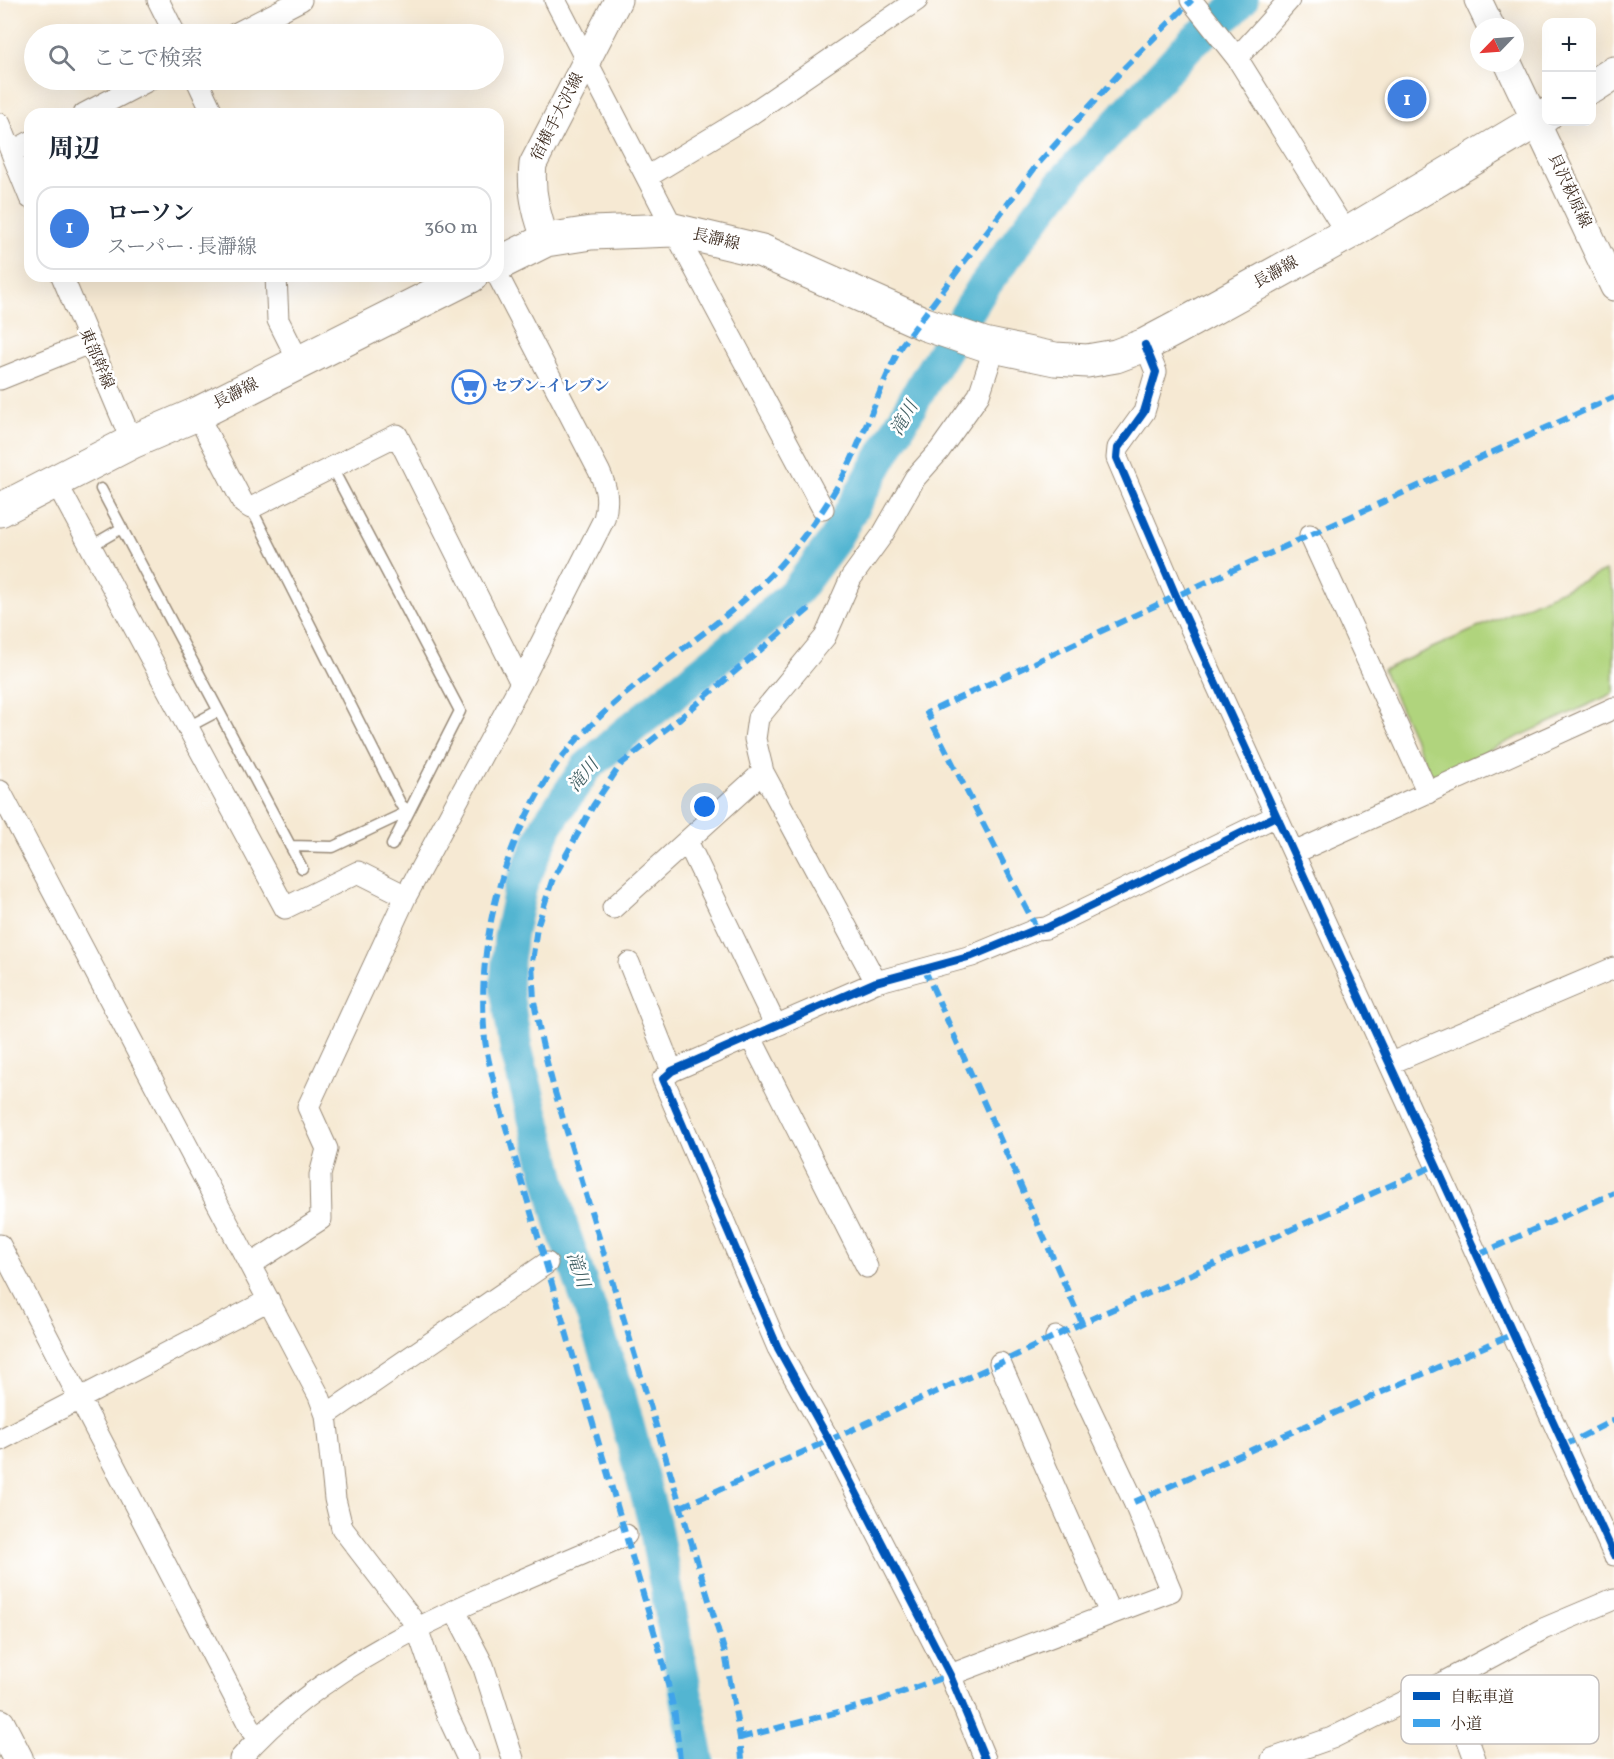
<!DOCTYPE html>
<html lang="ja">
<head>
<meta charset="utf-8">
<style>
  body { margin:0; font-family:Vollkorn,"Noto Serif JP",serif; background:#f2f2f3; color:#1f2937 }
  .controls { position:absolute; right:18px; top:18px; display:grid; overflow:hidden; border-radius:12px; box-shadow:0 6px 24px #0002 }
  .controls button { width:54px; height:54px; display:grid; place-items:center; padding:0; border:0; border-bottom:2px solid #e0e1e3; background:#fff; color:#1f2937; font:30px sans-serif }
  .compass { position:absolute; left:1470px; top:18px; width:54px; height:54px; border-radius:50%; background:#fff; box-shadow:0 6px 24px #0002; rotate:245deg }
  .you { position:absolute; left:705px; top:807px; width:21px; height:21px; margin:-15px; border:4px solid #fff; border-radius:50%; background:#1a73e8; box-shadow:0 0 0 9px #1a73e833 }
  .badge { display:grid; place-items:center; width:39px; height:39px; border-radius:50%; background:#111827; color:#fff; font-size:20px; font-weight:700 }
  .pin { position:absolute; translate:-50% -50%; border:3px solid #fff; box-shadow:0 2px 6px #0006 }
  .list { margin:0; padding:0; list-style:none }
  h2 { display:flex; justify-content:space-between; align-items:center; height:78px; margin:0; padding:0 24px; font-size:26px }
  h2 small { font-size:20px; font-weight:400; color:#747a83 }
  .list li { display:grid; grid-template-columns:39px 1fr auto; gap:18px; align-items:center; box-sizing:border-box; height:84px; margin:0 12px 12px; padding:0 12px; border:2px solid #e0e1e3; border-radius:18px }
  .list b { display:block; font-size:22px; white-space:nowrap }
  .list p { margin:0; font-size:20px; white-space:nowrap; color:#747a83 }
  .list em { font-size:20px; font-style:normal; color:#747a83 }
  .icon { flex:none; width:33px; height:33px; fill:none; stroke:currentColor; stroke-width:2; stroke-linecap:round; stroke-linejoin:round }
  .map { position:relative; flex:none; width:1614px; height:1759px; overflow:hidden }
  .search { position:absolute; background:#fff; box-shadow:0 6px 24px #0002; left:24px; top:24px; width:480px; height:66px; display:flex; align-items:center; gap:15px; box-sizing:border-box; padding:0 21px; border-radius:33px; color:#747a83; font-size:22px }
  .panel { position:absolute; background:#fff; box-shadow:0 6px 24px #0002; left:24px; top:108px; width:480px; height:174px; border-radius:18px }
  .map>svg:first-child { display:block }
  .green { fill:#b0d47d; stroke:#767f4e; stroke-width:1.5 }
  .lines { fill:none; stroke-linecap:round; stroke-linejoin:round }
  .river { stroke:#52b5d1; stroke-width:33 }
  .service-casing { stroke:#988a78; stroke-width:13 }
  .minor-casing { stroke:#988a78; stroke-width:23 }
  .tertiary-casing { stroke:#988a78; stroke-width:29 }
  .secondary-casing { stroke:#988a78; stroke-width:32 }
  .primary-casing { stroke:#988a78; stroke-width:35 }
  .service { stroke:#fff; stroke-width:10 }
  .minor { stroke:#fff; stroke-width:21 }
  .tertiary { stroke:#fff; stroke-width:27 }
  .secondary { stroke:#fff; stroke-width:30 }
  .primary { stroke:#fff; stroke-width:33 }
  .quiet { stroke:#3fa3ea; stroke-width:6; stroke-dasharray:12 6; stroke-linecap:butt }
  .cycleway-casing { stroke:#fff; stroke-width:11 }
  .cycleway { stroke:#0057b8; stroke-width:8 }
  .labels { text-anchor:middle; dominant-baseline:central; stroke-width:5; stroke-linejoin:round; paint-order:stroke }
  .street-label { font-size:16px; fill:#3b2a1e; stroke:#fff }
  .shop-label { font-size:16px; font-weight:bold; fill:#366cbe; stroke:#fff; text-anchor:start }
  .water-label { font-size:18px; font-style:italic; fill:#446266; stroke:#fff }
  .key { fill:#fff; stroke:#c4bfbc; stroke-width:1.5 }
  .key-label { font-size:16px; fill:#3b2a1e }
</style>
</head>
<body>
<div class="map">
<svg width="1614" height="1759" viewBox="0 0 1614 1759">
  <rect width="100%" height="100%" fill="#fff"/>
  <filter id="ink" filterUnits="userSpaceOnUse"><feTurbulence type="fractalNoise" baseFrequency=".0167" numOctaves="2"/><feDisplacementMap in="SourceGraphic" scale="12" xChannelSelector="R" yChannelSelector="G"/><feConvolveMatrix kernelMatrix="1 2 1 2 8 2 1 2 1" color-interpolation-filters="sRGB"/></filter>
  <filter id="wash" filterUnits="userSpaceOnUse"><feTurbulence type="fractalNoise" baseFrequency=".008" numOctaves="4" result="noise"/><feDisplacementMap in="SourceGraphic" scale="24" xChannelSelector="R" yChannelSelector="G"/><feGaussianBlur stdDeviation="1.35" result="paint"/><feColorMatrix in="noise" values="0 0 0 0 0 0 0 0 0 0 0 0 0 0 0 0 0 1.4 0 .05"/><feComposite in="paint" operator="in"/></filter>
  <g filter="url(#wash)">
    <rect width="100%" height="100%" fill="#f6e9d3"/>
    <path class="green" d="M1605,571L1614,592V693L1435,775L1430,774L1383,670Z"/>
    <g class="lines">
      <path class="river" d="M698,1759L654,1522L620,1396L562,1227L516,1049L506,987L510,937L521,886L547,825L586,768L624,734L758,626L797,590L833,542L925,381L982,289L1030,224L1060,185L1192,42L1232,11L1242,0"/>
    </g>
  </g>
  <g filter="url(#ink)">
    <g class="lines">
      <defs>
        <path id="service" d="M332,468L460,711L392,845
          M101,489L302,868
          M251,508L401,805L409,811L333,847L290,846
          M91,546L122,528
          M188,727L218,711"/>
        <path id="minor" d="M158,0L175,34
          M555,0L674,230L823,509
          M1191,0L1237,58L1347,234
          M235,34L301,0
          M1237,58L1289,0
          M197,80L213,114
          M84,114L149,80
          M0,124L30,198
          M12,152L30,142
          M647,177L748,116L917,0
          M62,276L132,442
          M276,276L278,320L299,362
          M1145,345L1156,372L1144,412L1118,448L1117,458L1176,596L1614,1555
          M0,379L89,343
          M197,414L243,503L251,508L397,435L521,683
          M56,482L285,908L358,872L406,896
          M1310,535L1428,793
          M0,791L319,1396L326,1415L335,1499L342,1528L411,1618L417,1628L445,1710L468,1759
          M687,841L775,1024
          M1294,853L1614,708
          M613,908L763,772
          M629,963L672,1071
          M876,982L763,772L755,739L758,718L825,637L851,578L883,534L915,478L939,451L979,395L995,346
          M751,1038L867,1267
          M1391,1063L1614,968
          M0,1245L252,1731L258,1738
          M250,1265L321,1219L320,1175L327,1149L308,1107L406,896L521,683L604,519C609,501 607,488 599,471L498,276
          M1000,1363L1110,1613
          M326,1415L547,1263
          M0,1440L269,1300
          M455,1611L483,1665L513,1759
          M950,1675L1171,1591L1134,1502L1056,1337
          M1446,1681L1475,1759
          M240,1759C335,1648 496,1593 626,1535
          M985,1759L950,1675L829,1440L778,1348L663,1079L672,1071L876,982L972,956L1037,929L1046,928L1276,816
          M1272,1759L1332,1738L1446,1681L1543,1629L1614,1599"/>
        <path id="tertiary" d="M1478,0L1491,27
          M1508,63L1614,287
          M546,240C536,215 530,191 533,164L618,0"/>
        <path id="secondary" d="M0,1724L18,1759"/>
        <path id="primary" d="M1592,87L1614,73
          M498,264L546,240L591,233L674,230L762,251L925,324L984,344L1055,359L1087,361L1116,356L1145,345L1177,328L1347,234L1546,115
          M0,510L132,442L197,414L471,276"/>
      </defs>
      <use href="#service" class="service-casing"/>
      <use href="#minor" class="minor-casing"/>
      <use href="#tertiary" class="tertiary-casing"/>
      <use href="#secondary" class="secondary-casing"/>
      <use href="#primary" class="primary-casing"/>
      <use href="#service" class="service"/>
      <use href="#minor" class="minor"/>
      <use href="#tertiary" class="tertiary"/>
      <use href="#secondary" class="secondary"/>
      <use href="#primary" class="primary"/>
      <path class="quiet" d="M1037,929L927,713L1176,596L1614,397
        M924,968L1082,1323
        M1478,1255L1614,1193
        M1563,1446L1614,1420
        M1134,1502L1513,1334
        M681,1507L1000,1363L1082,1323L1436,1165
        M740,1738L872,1703L950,1675
        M680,1759L675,1715L663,1662L500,1107C495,1085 488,1062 485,1040C476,946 500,853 550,774C566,749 593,722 615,703C669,655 731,619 780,565C811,530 839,490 857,447C872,413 884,379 901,346L1037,165L1126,66L1192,0
        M742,1759L740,1738L725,1653L554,1089L542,1043L534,1001L532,962L537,927L552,881L593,806L621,764L679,719L810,608"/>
      <defs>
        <path id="cycleway" d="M1145,345L1156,372L1144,412L1118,448L1117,458L1176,596L1614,1555
          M985,1759L950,1675L829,1440L778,1348L663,1079L672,1071L876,982L972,956L1037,929L1046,928L1276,816"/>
      </defs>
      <use href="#cycleway" class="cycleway-casing"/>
      <use href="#cycleway" class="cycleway"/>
    </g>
  </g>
  <defs>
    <symbol id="supermarket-ring" viewBox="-11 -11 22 22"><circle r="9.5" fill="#fff" stroke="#3f7fe0" stroke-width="1.5"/><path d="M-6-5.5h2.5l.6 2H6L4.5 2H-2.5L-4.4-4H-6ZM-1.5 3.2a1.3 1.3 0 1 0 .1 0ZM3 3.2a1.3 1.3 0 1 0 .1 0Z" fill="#3f7fe0"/></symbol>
  </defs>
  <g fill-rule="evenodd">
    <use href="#supermarket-ring" x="450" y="368" width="38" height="38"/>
  </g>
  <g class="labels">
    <g class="street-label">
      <text transform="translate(558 117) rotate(-63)">宿横手大沢線</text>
      <text transform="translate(1569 191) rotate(65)">貝沢萩原線</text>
      <text transform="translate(716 240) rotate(13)">長瀞線</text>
      <text transform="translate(1276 273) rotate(-29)">長瀞線</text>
      <text transform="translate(96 359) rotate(67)">東部幹線</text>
      <text transform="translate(236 394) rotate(-27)">長瀞線</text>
    </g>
    <g class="shop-label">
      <text x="492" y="387">セブン-イレブン</text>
    </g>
    <g class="water-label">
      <text transform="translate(905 419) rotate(-60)">滝川</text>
      <text transform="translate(584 776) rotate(-50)">滝川</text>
      <text transform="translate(577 1270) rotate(71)">滝川</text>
    </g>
  </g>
  <rect x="1401" y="1675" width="198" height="69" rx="9" class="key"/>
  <rect x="1413" y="1692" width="27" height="8" fill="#0057b8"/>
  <rect x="1413" y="1719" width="27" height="8" fill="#3fa3ea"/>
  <g class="key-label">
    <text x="1450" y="1702">自転車道</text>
    <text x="1450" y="1729">小道</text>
  </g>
</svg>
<div class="controls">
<button>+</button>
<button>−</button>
</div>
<svg class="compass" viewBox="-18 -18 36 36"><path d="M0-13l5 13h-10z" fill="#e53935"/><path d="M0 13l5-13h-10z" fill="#747a83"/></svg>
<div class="you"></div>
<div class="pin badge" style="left:1407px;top:99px;background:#3f7fe0">1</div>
<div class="search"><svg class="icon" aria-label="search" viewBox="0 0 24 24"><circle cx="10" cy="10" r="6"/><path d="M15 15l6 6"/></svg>ここで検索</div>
<section class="panel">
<h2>周辺<small></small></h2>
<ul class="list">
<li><span class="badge" style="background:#3f7fe0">1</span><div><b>ローソン</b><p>スーパー · 長瀞線</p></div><em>360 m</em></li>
</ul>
</section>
</div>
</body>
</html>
